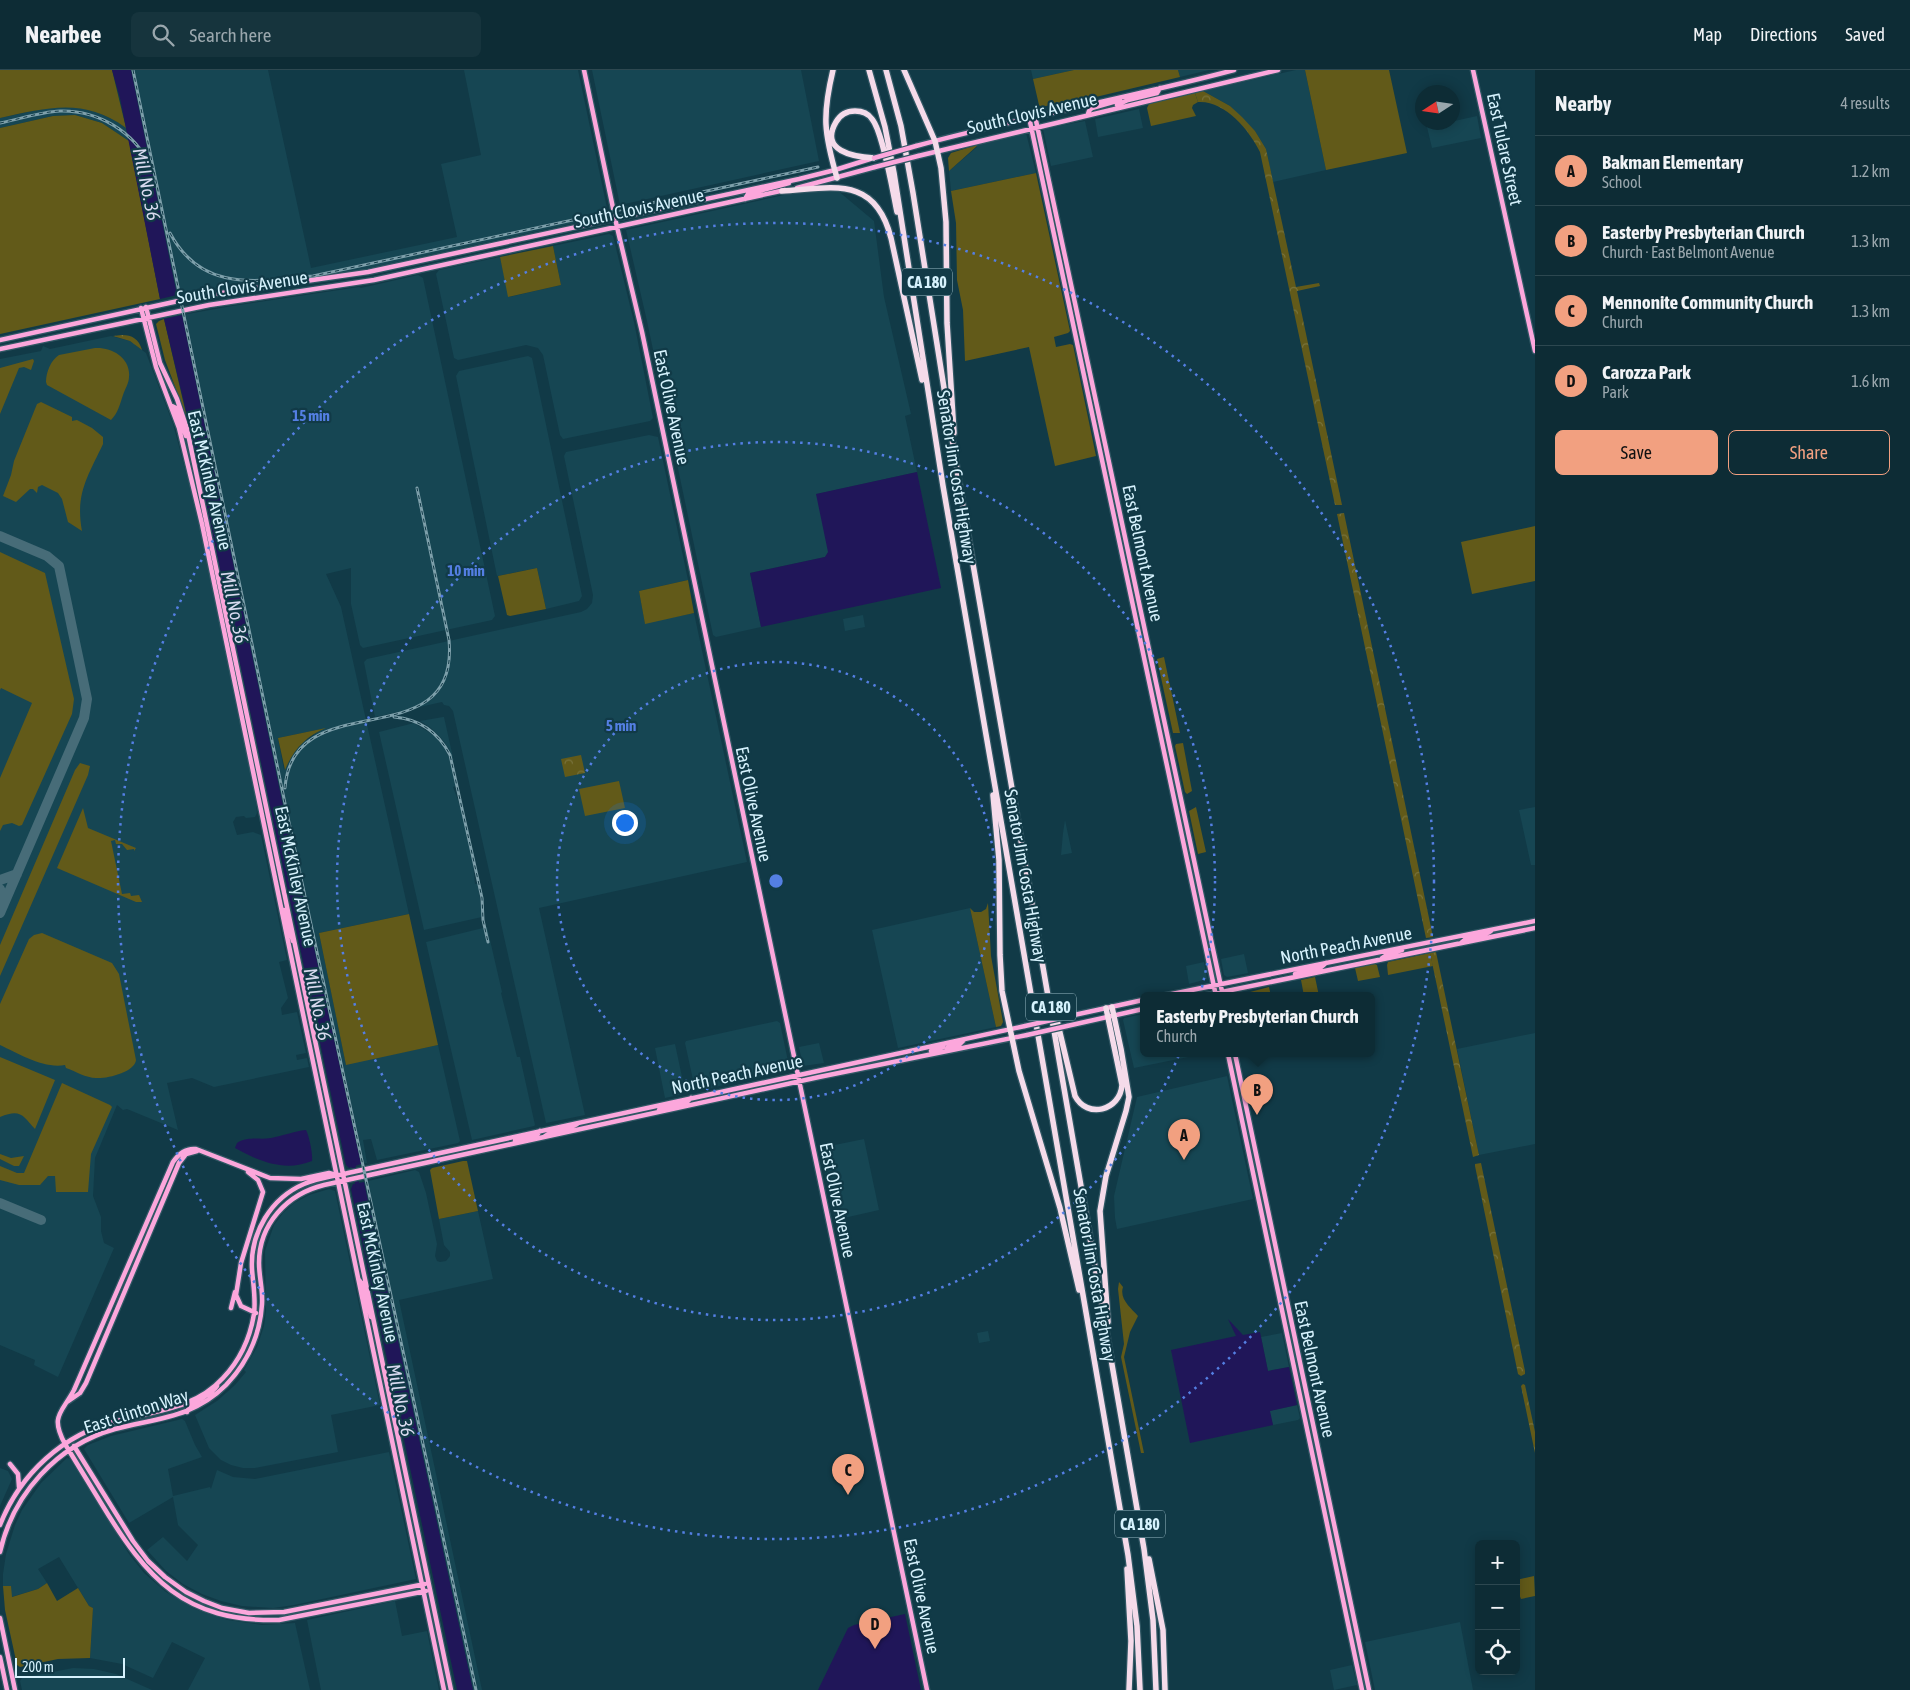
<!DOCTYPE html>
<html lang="en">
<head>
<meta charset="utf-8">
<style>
  body { margin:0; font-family:"Asap Condensed",sans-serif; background:#16343d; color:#f1f3f6 }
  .controls { position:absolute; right:15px; bottom:15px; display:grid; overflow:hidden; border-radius:8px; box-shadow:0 2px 12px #0003 }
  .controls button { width:45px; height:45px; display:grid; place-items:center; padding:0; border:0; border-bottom:1px solid #2d4850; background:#0d2c35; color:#f1f3f6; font:25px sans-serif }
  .compass { position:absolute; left:1415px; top:15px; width:45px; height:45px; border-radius:50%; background:#0d2c35; box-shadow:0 2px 12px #0003; rotate:258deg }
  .scale { position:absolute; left:15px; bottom:12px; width:110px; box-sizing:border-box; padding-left:5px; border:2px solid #d6f2fd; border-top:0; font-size:14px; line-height:18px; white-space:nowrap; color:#d6f2fd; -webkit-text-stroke:4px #113a47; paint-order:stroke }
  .you { position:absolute; left:624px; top:752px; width:18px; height:18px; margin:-12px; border:4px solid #fff; border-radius:50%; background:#1a73e8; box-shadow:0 0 0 8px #1a73e833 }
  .badge { display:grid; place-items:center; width:32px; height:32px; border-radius:50%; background:#f2a080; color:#111; font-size:16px; font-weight:700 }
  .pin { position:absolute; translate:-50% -41px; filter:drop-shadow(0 1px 2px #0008) }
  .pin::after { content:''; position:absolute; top:26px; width:18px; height:15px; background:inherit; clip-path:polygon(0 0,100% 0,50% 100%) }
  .popup { position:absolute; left:1140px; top:922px; width:235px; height:65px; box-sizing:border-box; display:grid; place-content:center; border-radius:8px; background:#0d2c35; filter:drop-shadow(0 1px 4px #0005); font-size:16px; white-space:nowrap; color:#9aa7ad }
  .popup b { font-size:19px; color:#f1f3f6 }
  .popup::after { content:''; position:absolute; left:50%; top:100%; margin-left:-10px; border:10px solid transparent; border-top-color:#0d2c35 }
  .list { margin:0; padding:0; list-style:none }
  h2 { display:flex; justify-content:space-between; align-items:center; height:65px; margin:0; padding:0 20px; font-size:21px }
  h2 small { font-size:16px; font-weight:400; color:#9aa7ad }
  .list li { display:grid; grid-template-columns:32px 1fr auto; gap:15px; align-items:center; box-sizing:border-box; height:70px; padding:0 20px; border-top:1px solid #2d4850 }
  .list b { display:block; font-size:19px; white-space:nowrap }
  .list p { margin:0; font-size:16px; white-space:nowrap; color:#9aa7ad }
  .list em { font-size:16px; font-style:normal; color:#9aa7ad }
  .actions { display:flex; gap:10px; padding:15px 20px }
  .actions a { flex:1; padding:11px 0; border:1px solid #f2a080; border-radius:8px; text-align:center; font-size:18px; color:#f2a080 }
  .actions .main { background:#f2a080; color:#111 }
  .icon { flex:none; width:28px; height:28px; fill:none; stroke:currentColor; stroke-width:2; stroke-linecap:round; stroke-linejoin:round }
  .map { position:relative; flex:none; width:1535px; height:1620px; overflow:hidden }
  header { display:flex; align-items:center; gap:30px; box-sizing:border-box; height:70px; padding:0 25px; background:#0d2c35; border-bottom:1px solid #2d4850 }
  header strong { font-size:24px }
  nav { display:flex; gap:28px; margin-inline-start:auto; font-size:18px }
  .search { width:350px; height:45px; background:#16343d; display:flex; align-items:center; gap:12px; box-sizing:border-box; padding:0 18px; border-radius:8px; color:#9aa7ad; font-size:19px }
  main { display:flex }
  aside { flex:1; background:#0d2c35 }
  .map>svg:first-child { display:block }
  .built { fill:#164653; fill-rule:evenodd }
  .grass { fill:#625a19 }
  .park { fill:url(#park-crowns) }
  .water { fill:#201659 }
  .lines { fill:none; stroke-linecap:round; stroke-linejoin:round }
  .canal { stroke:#201659; stroke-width:4 }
  .taxiway { stroke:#476c78; stroke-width:10 }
  .major-casing { stroke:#315764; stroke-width:7 }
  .highway-casing { stroke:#315764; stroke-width:8 }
  .major { stroke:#fca7dc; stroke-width:4.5 }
  .highway { stroke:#f5dbea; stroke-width:5.5 }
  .rail-casing { stroke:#7d9faa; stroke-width:3 }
  .rail { stroke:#113a47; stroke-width:1; stroke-dasharray:4; stroke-linecap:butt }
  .major-bridge-casing { stroke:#315764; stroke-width:7; stroke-linecap:butt }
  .major-bridge { stroke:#fca7dc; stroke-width:4.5 }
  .ring { fill:none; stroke:#547fe3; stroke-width:2.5; stroke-dasharray:2.5 5 }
  .labels { text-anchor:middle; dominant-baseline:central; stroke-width:4.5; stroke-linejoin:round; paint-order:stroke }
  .shield { fill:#113a47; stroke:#9bbbc6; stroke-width:1 }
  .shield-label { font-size:16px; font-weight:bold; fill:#d6f2fd }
  .street-label { font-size:18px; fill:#d6f2fd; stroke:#113a47 }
  .water-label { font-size:19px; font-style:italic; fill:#d8daef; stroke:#113a47 }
  .centre { fill:#547fe3; stroke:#113a47; stroke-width:2.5 }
  .ring-label { font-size:15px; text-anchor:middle; font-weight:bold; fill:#547fe3; stroke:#113a47; stroke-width:4.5; stroke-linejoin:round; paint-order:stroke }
</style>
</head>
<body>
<header>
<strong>Nearbee</strong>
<div class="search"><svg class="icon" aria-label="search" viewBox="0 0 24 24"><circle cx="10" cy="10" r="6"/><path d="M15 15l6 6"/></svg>Search here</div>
<nav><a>Map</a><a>Directions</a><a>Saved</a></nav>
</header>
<main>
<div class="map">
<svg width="1535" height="1620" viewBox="0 0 1535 1620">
  <defs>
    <pattern id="park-crowns" width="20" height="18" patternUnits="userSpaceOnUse" patternTransform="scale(1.25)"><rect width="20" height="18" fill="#625a19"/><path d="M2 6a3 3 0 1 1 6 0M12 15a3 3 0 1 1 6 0" fill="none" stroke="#78723b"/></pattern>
  </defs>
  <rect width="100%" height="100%" fill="#113a47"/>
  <path class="built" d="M131,0H268L311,198L457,167L441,94L481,85L464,0H578L608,143L607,146L360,200L177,225Z
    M592,0H801L819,91L620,135Z
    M1031,0H1074L1033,9Z
    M1178,0H1209L1180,7Z
    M1296,0H1305L1326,100L1273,112L1266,79L1255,61L1230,36L1203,21Z
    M72,36L97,42L118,52L126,58L129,71L102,53L75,45L53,46L0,58V48L51,37Z
    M1139,39L1143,58L1098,67L1095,49Z
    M1477,46L1481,68L1432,78L1427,57Z
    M1085,51L1093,87L1051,96L1043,59Z
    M1026,63L1036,103L951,121L949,101L977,77V75Z
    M837,120L874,151L884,227L911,344L905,346L917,402L817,424L829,482L825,487L750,503L761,557L716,567L713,565L647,251L626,160L784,125Z
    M609,164L613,166L634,252L653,348L650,351L563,369L560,365L543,285L538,278L526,275L458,290L454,288L436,204L439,200L500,187L509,227L561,215L553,176Z
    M418,205L423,208L495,546L492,550L363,578L360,575L351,534V498L326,504L341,537L409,844L319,863L346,994L438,975L460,1071L458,1073L377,1090L371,1069L363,1070L367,1093L361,1094L281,726L182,245L232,236L359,217L361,218ZM322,659L301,674L291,686L284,700L278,668Z
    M111,266L130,271L146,283L173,354L199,451L254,714L257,743L255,747L246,748L244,746L236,747L233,752L237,765L253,762L261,765L287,890L279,892L288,928L281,938L282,945L297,942L306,983L296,985L297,990L307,988L309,997L214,1017L192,1008L167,1013L178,1060L127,1039L123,1040L117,1035L95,1088L93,1126L101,1147V1161L104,1173L114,1178L58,1307L34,1295L35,1290L0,1275V289L41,281L43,276L50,279Z
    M528,286L532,288L582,526L579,531L546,539L537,498L497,506L456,306L459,301Z
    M649,365L658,367L688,510L639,521L645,553L694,543L747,792L539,838L585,1045L546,1053L453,641L449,636L444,635L442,632L375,647L364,592L367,589L581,542L587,539L592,533L593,525L564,386L566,382Z
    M863,545L865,557L845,561L843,549Z
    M443,647H444L454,692L449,679L441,668L431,658L420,651Z
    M414,653L435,666L443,676L449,687L456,716L453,717L461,738L473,792L475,814H478L479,819L482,847L424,860L379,662Z
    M1535,737V795H1531L1519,740Z
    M1065,750L1072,783L1061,785L1063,763Z
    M970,838L996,957L898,978L872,860Z
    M487,857L502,922L501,923L517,987H520L535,1055L534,1056L472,1070L426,872Z
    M1244,884L1248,903L1227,907L1224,905L1221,889Z
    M1204,892L1207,909L1189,914L1186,896Z
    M1143,944V984H1203L1134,998L1123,950L1124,948Z
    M777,951L780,953L789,996L787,1000L698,1021L695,1019L685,973L686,971Z
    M1535,963V1074L1479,1085L1457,979Z
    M819,973L824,993L803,996L799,977Z
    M675,974L685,1021L683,1024L665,1028L655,978Z
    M1227,1006L1253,1129L1117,1159L1115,1148L1114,1126L1137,1027Z
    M864,1069L879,1140L835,1150L820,1078Z
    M415,1100L419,1102L426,1123L437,1174L435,1186L437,1191L440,1192L446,1191L450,1186V1182L444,1175L439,1149L478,1141L493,1209L399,1230L482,1620H473L364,1112Z
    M329,1119L335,1121L380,1335L331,1345L338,1382L255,1398H243L231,1395L221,1390L209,1378L195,1345L217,1331L235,1315L246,1302L244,1300L257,1277L264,1256L266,1241L265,1181L274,1155L283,1143L294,1133L309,1125Z
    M988,1261L990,1271L979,1273L977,1263Z
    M1282,1263L1289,1297L1268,1301L1261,1267Z
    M1297,1335L1300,1348L1298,1350L1273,1355L1269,1341Z
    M182,1349L185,1351L195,1375L202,1387L168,1399L173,1426L210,1417L211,1419L217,1400L233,1407L255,1409L389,1382L416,1509L294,1535L273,1538L242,1536L221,1531L202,1524L183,1514L166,1501L147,1480L163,1467L187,1491L198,1475L178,1455L173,1427L129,1453L84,1379L88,1375L111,1366Z
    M67,1388L70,1389L129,1484L144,1503L166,1522L195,1539L228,1550L262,1555L295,1553L310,1620H188L205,1588L172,1572L153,1608L122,1594L90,1588L93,1538L89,1536L59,1487L38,1499L47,1513L38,1519L11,1527V1516H3V1504L6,1484L15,1455L22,1440L41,1413Z
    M0,1398L8,1401L12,1409L0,1436Z
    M395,1531L402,1566L427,1561L439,1620H321L307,1550Z
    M1460,1552L1473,1620H1375L1365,1572Z
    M1352,1595L1357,1615L1334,1620L1330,1600Z
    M73,1598L94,1599L116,1604L152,1620H22L20,1611L22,1608Z"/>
  <path class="grass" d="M0,0H112L126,58C83,27 48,38 0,48Z
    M1074,0H1178L1180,7L1083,30L1079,29L1041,37L1039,35L1033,9Z
    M1305,0H1389L1407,83L1326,100Z
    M1195,23L1198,32L1193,35L1192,38L1196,46L1151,56L1147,38L1149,34Z
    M75,45L102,53L129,71L160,229L0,264V58L53,46Z
    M977,75V76L949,101L948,88L951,83Z
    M1036,103L1070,261L1068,263L1054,267L1056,277L1070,274L1073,275L1096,386L1055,396L1029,277L965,291L963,240L957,210L956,153L951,121Z
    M553,176L561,215L508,227L500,187Z
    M164,249L187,348L165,290L156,254L159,251Z
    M95,278C112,277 131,288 129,307C129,313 125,319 123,325C120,334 118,343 111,350L47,315L46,312C46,302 51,290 59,285Z
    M33,289L34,291L31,300L24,297L19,298L0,344V298Z
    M41,332L72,347V351L77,350L92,358L103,367V374C88,406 75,424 82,461L68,452L62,429L58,423L42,415L38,417L37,423L33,419H30L16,432L3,426L11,405L14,391L37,334Z
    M1535,456V511L1472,524L1461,472Z
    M0,482L45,503L74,629L72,644L22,755L19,756L12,753L3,755L0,761V708L32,633L1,618L0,620Z
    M537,498L546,539L510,546L507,545L498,506Z
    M688,510L694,543L645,554L639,521Z
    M1164,587L1180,663H1173L1157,589Z
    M326,658C306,666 293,680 285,700L278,668Z
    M1183,673L1192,721L1187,724L1185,722L1175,676L1176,674Z
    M80,693L90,696L88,705L0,906V875L75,700Z
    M619,711L625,738L585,746L579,719Z
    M1196,737L1206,782L1198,784L1189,741Z
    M83,738L88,758L136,778L134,781V779L127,780L122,774H116L115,770L111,771L122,824L130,823L131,826L139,825L142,832H136L57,798Z
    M988,833L991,886L1003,952L1001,956L996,957L970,838L974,842H981L986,839Z
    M409,844L438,975L346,995L319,863Z
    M42,863L112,893L119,904L136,990C135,1002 107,1009 96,1008C86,1008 75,1001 66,998L65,995C44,999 19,984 0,975V934L29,869L34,865Z
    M1430,883L1433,896L1388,905L1387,895L1388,892Z
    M1375,894L1377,895L1380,907L1358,911L1355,898Z
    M1315,907L1319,926H1304L1301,910Z
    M1269,917L1271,926H1235Z
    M0,987L55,1010L35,1059C23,1046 21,1038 0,1047Z
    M62,1013L110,1035L112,1037L91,1084L88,1122H56L55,1106H48L40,1115H19L0,1110V1096L17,1103H24Z
    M0,1084L11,1088L24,1086L19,1096H14L0,1089Z
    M463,1091H467L478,1141L439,1149L430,1100L432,1098Z
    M1119,1212L1123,1217C1119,1229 1131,1238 1138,1246L1130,1262L1124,1287L1144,1383H1141L1121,1287L1124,1274L1118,1219Z
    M1534,1506L1535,1526L1521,1529L1516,1516V1510Z
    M47,1513L57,1531L78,1518L89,1536L93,1538L90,1588L58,1589L20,1597L17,1595L5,1540L3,1516H11L12,1527L38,1519Z"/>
  <path class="park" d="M1203,21L1230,36L1242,47L1255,61L1266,79L1296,217L1319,213L1320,216L1297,221L1342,435H1335L1260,82C1249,59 1224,30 1198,32L1195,23Z
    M122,265C132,265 139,269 142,280L130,271L113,266Z
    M1344,443L1433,867L1426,868L1337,444Z
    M581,685L585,703L565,707L561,689Z
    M1436,882L1479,1085L1473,1087L1430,883Z
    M1481,1093L1525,1301V1304L1521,1306L1518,1304L1475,1096V1094Z
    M1523,1314L1525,1315L1535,1362V1383L1521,1316Z"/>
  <path class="water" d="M112,0H131L177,225L160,229L120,28Z
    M182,245L281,726L361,1094L349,1098L346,1095L192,366L164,249Z
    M917,402L941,518L761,557L750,503L825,487L828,482L816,424Z
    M306,1060C309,1065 313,1085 312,1091C285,1102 260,1092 235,1078L237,1073C248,1066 260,1070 271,1068C283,1066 294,1061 306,1060Z
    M364,1112L473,1620H457L351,1119L353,1114Z
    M1228,1249L1243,1265L1260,1262L1268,1301L1289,1297L1297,1335L1270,1341L1273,1355L1190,1373L1171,1280L1236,1266Z
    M905,1544L921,1620H818L848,1558L854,1555Z"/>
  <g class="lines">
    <path class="canal" d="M353,1093L358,1118"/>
    <path class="taxiway" d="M0,466L47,486L59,496L87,629L84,648L0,843
      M0,810L17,804
      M0,819L3,830V835
      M0,1133L41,1150"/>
    <defs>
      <path id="major" d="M584,0L617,157L642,262L927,1620
        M1473,0L1535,281
        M1117,35L1128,30L1157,23L1160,18
        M1088,44L1089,41L1092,38L1120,30
        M1035,46L1223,926
        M1029,47L1216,926
        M916,76C1022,47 1129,28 1234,0
        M918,86L1278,0
        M797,118L875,97
        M745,129L748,124L789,113
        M146,237L160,293L177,329L187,359L451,1620
        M141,238L156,297L179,358L202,454L302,939L444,1620
        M0,270L201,226L368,202L799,109L835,100L870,89
        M0,279L209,235L374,210L785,120
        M172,336L176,338L186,366
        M284,840L293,871
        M1461,873C1468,864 1482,868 1491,861
        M1382,888L1388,884L1402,880
        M1295,904L1320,898L1326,893
        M1162,926L1535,851
        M1202,926L1535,858
        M1065,947L1143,930
        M1067,956L1143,939
        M931,981L943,977L944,974
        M946,981L948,977L959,975L964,970
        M1228,984L1362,1620
        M1235,984L1369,1620
        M659,1040L686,1033L691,1028
        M545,1066C555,1059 567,1060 577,1054
        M515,1071L536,1066L540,1061
        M248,1102L258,1110L263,1122L241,1193L236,1225L241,1236L256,1243
        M336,1105L329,1103L301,1109L270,1108L196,1079C186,1078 179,1083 173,1092L74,1320C61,1344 50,1346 65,1374C77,1394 89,1413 101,1433C147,1509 184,1552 279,1550L426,1521
        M359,1210L363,1215L371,1247
        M231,1238L235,1222
        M67,1332L80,1323L86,1313L179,1093L186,1084L197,1081
        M187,1342C191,1330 210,1327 217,1316
        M74,1376L133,1471L148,1491L165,1507L186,1522L204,1531L222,1538L249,1543L284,1542L425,1514
        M10,1394L18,1404L19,1417
        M0,1455C20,1404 63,1364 117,1351C155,1341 195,1339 223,1308C240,1290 250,1268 254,1244C256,1229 253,1214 252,1199C250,1163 271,1128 304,1114C318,1108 334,1106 348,1103L1025,956
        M0,1482C13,1424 57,1375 115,1359C157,1348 193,1348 226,1315C247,1293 260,1265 262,1234C263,1220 259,1207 259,1193C259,1154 287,1124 324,1115L819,1007L1027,965
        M0,1548L15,1620
        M0,1587L7,1620"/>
      <path id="highway" d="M833,0C822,46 824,63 837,108
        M869,0L885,57L894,103L943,416L1128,1485L1137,1556L1140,1620
        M886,0L901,56L913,123L961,425L1144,1479L1153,1550L1156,1620
        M904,0L935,71L941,98L946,152L947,253L954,363
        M874,88C854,87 819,81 836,52C840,45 847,41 855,41C861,41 868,43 872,49C883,62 893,123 897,142
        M782,121C833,118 875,105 891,168L922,310
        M993,725L999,790L1000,885L1002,921L1019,1001L1060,1138L1079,1220
        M1056,946L1075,1026C1087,1049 1120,1041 1122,1015L1106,938
        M1108,1252L1100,1141L1106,1106L1126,1041L1129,1027L1121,979L1112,937
        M1149,1489L1163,1560L1165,1620
        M1127,1499L1131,1571L1129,1620"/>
    </defs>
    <use href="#major" class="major-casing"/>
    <use href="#highway" class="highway-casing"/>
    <use href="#major" class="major"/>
    <use href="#highway" class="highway"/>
    <defs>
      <path id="rail" d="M133,0L287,743L476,1620
        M0,53C20,49 40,42 60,41C98,40 135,62 150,96
        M170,163C202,223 256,211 313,206L818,97
        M394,647C419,649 438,662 450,685L482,828L483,850L488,872
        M285,718C293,611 460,691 449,570L417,418"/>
    </defs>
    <use href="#rail" class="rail-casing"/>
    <use href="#rail" class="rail"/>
    <defs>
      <path id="major-bridge" d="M874,88L916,76
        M875,97L918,86
        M1025,956L1065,947
        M1027,965L1067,956"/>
    </defs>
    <use href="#major-bridge" class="major-bridge-casing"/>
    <use href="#major-bridge" class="major-bridge"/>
  </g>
  <g class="ring">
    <circle cx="776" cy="811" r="219"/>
    <circle cx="776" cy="811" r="439"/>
    <circle cx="776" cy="811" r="658"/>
  </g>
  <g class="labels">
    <g class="shield">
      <rect x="902" y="198.5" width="50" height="27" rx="4"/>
      <rect x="1026" y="923.5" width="50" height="27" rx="4"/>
      <rect x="1115" y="1440.5" width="50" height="27" rx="4"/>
    </g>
    <g class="shield-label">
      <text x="927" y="212">CA 180</text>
      <text x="1051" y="937">CA 180</text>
      <text x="1140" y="1454">CA 180</text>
    </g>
    <g class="street-label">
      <text transform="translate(1032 43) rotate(-13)">South Clovis Avenue</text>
      <text transform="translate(1505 79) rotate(78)">East Tulare Street</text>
      <text transform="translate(639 138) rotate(-12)">South Clovis Avenue</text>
      <text transform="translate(242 217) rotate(-9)">South Clovis Avenue</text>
      <text transform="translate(672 337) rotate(78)">East Olive Avenue</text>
      <text transform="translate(957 407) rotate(81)">Senator Jim Costa Highway</text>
      <text transform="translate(210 410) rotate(77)">East McKinley Avenue</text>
      <text transform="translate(1143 483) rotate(78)">East Belmont Avenue</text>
      <text transform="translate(754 734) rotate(78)">East Olive Avenue</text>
      <text transform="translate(296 806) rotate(78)">East McKinley Avenue</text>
      <text transform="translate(1026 806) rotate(80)">Senator Jim Costa Highway</text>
      <text transform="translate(1346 875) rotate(-11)">North Peach Avenue</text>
      <text transform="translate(737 1004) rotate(-12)">North Peach Avenue</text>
      <text transform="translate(838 1130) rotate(78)">East Olive Avenue</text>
      <text transform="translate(378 1202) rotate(78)">East McKinley Avenue</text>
      <text transform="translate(1095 1205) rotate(80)">Senator Jim Costa Highway</text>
      <text transform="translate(1315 1299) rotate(78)">East Belmont Avenue</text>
      <text transform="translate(136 1341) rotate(-18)">East Clinton Way</text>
      <text transform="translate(922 1526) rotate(78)">East Olive Avenue</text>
    </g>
    <g class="water-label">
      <text transform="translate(147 114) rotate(78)">Mill No. 36</text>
      <text transform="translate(235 537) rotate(78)">Mill No. 36</text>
      <text transform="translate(318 934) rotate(78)">Mill No. 36</text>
      <text transform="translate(401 1330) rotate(78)">Mill No. 36</text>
    </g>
  </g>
  <circle cx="776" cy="811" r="8" class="centre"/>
  <g class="ring-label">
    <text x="311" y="351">15 min</text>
    <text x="466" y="506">10 min</text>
    <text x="621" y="661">5 min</text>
  </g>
</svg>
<div class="controls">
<button>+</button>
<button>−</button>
<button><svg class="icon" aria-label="locate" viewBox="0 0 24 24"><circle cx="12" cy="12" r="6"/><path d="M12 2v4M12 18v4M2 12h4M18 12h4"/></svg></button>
</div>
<svg class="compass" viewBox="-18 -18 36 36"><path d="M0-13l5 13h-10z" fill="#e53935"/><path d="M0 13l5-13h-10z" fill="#9aa7ad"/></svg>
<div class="scale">200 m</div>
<div class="you"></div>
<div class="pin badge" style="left:1184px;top:1090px">A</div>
<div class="pin badge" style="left:1257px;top:1045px">B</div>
<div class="popup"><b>Easterby Presbyterian Church</b>Church</div>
<div class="pin badge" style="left:848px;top:1425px">C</div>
<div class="pin badge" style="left:875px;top:1579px">D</div>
</div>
<aside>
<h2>Nearby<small>4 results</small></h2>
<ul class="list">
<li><span class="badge">A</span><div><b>Bakman Elementary</b><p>School</p></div><em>1.2 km</em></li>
<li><span class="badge">B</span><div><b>Easterby Presbyterian Church</b><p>Church · East Belmont Avenue</p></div><em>1.3 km</em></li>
<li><span class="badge">C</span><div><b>Mennonite Community Church</b><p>Church</p></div><em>1.3 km</em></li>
<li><span class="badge">D</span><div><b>Carozza Park</b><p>Park</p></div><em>1.6 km</em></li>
</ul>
<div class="actions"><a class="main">Save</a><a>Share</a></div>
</aside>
</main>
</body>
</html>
